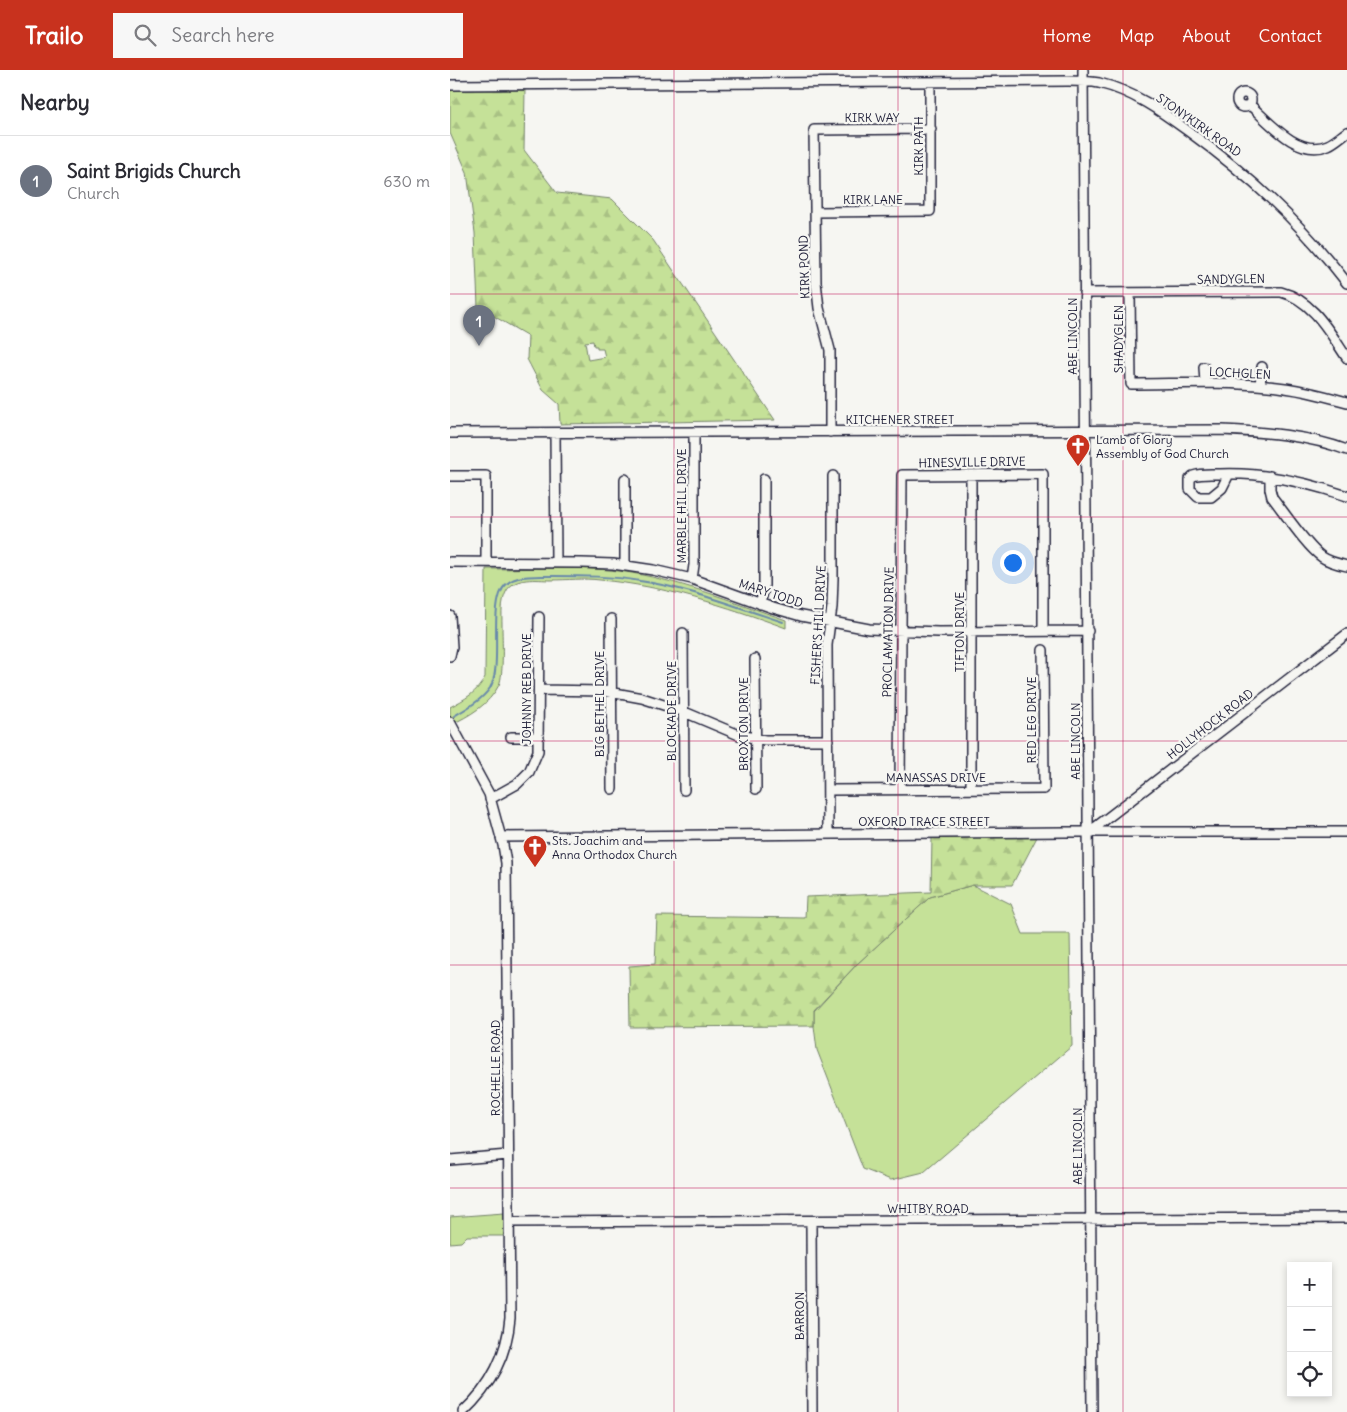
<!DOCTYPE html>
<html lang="en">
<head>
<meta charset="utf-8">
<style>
  body { margin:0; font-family:Delius,sans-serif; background:#f7f7f7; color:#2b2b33 }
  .controls { position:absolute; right:15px; bottom:15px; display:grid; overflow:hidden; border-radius:0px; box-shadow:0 2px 8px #0003 }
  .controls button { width:45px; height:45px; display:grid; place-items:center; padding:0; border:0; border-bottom:1px solid #e1e1e2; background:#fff; color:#2b2b33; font:25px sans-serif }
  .you { position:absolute; left:562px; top:492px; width:18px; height:18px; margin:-12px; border:4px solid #fff; border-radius:50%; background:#1a73e8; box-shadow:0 0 0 8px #1a73e833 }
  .badge { display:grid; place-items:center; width:32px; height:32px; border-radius:50%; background:#c8321e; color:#fff; font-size:16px; font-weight:700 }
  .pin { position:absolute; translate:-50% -41px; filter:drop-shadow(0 1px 2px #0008) }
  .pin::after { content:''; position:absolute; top:26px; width:18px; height:15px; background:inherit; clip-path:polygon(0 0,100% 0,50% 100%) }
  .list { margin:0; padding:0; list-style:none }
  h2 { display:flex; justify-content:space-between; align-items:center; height:65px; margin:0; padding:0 20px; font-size:21px }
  h2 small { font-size:16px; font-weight:400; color:#7c7c81 }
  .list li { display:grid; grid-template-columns:32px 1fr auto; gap:15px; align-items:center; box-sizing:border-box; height:90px; padding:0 20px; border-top:1px solid #e1e1e2 }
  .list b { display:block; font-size:19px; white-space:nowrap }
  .list p { margin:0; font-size:16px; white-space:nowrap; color:#7c7c81 }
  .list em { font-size:16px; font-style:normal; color:#7c7c81 }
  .icon { flex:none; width:28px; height:28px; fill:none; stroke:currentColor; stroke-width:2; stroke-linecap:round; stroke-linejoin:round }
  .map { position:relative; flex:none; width:897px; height:1342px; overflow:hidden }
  header { display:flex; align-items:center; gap:30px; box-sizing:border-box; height:70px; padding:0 25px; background:#c8321e; color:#fff }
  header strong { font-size:24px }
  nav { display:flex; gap:28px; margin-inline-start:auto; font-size:18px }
  .search { width:350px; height:45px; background:#f7f7f7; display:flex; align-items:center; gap:12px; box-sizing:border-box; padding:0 18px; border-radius:0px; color:#7c7c81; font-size:19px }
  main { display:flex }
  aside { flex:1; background:#fff }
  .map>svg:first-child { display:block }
  .green { fill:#c5e198; stroke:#74826a }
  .forest { fill:url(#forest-firs); stroke:#74826a; fill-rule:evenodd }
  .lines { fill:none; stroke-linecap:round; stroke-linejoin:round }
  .stream { stroke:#6889ab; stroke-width:2 }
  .minor-casing { stroke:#22223b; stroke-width:12 }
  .minor { stroke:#f6f6f2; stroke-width:9 }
  .grid { fill:none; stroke:#c2185b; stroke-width:1; stroke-opacity:0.55 }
  .labels { text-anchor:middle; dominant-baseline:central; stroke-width:4.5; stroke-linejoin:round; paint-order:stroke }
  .street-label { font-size:12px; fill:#22223b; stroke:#f6f6f2 }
  .poi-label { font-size:12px; fill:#22223b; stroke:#f6f6f2; text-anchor:start }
</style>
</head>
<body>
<header>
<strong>Trailo</strong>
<div class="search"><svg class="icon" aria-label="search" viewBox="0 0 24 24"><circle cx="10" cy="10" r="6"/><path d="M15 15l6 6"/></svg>Search here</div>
<nav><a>Home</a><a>Map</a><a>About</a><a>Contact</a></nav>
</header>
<main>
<aside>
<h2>Nearby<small></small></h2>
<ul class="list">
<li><span class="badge" style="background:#6b7280">1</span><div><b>Saint Brigids Church</b><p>Church</p></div><em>630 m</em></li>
</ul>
</aside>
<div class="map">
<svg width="897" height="1342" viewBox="0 0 897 1342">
  <defs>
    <pattern id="forest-firs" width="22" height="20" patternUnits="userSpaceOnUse" patternTransform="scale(1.25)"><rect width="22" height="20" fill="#c5e198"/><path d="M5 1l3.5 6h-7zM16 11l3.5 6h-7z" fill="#a9c184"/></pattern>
  </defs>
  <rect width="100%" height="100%" fill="#f6f6f2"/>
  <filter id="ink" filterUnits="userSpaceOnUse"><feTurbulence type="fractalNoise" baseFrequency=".02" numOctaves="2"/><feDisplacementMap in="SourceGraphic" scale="10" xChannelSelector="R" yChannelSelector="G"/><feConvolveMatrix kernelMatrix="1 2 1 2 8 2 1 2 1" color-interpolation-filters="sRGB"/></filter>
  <g filter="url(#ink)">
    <path class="green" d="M36,499C80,499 125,496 169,501C227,509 281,531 336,550V558C276,536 215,516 150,510C134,508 117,510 101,510C87,510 64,506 56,522C51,532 52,544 52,555C52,568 54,604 49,615C39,635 19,646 0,655V637C15,629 27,623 35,607Z
      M523,815L561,834L573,864H620L622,976L474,1102L441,1110L413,1099L367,980L364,956V941L407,894L480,827Z
      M54,1143V1166H17L11,1172L0,1173V1147Z"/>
    <path class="forest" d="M0,20H75L74,80L107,123L162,129L203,170L325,350L110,354L109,334L93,320L77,289L78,266L28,237L25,163L17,102L0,63ZM143,271L144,276H147V279H153L155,287L138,290L135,272Z
      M587,767L562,815H523L480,827L407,894L364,940V956L180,957L179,896L205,894L207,846L355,848L356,827L481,822L482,768Z"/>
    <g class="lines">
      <path class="stream" d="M4,646C16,639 32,630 40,618C52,598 41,550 50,524C57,503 84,506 103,506C132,506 161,506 190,511C239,518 286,537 333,552"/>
      <defs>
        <path id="minor" d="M633,0L642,1342
          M0,15L618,11C629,11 639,11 649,13C683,21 711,41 738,61C800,106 850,152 897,213
          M787 30a7 7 0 1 1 14 0a7 7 0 1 1-14 0Z
          M799,34C819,52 848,88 878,75C885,72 891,66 897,62
          M365,142L480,141V12
          M634,223L831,222C863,230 880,263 897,288
          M680,223L681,314C727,314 773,311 818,316C845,318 871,325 897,332
          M754,297L755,313
          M810,315L812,297
          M380,362V280L369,238L366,212L364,60L481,59
          M0,363L772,360C814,362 857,365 897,380
          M105,363L106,492
          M779,404L772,418L761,427H748L740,419V409L743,406C751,403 761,404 770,404C814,402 856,412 897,426
          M521,405V719
          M0,406H36V492
          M820,406V419L822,427C834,442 857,477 872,487C879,492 888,494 897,496
          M0,492L132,493L163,494L203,500L242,509L323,538L351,546L419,559L488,562L638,561
          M175,496V409
          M242,509L244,495V362
          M310,534L314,518V409
          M0,546L2,577L0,586
          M161,549L162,719
          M233,563L234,720
          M305,589L306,719
          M89,620L154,621L192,628L232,641L289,665L315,670H378
          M0,652L39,724L53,775L56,793L60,1248C57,1286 41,1316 13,1342
          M61,667H89
          M450,719C450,615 452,510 452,405L593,404V561
          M378,720L594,719L593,580
          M40,729L67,714L79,702L88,681L89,547
          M638,763L897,564
          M378,764L377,575L382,537L383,509V406
          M51,767L616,762H897
          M0,1090L58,1085
          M361,1151L362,1342
          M59,1152L897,1148"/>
      </defs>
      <use href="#minor" class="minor-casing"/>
      <use href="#minor" class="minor"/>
    </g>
  </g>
  <path class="grid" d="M224,0V1342M448,0V1342M673,0V1342M0,224H897M0,447H897M0,671H897M0,895H897M0,1118H897"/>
  <defs>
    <symbol id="church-pin" viewBox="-11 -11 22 30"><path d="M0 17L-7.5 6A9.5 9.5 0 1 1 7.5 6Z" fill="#c8321e" stroke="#f6f6f2"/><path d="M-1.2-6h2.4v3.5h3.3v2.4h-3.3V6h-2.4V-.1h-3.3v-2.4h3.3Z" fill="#fff"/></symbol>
  </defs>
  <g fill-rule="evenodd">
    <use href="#church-pin" x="614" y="362" width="28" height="38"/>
    <use href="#church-pin" x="71" y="763" width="28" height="38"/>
  </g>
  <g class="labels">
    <g class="street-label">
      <text x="422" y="47">KIRK WAY</text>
      <text transform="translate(749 55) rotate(35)">STONYKIRK ROAD</text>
      <text transform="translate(468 76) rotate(-90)">KIRK PATH</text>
      <text x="423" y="129">KIRK LANE</text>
      <text transform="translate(354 197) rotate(-92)">KIRK POND</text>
      <text transform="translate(781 209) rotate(-1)">SANDYGLEN</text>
      <text transform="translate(622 266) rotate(-90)">ABE LINCOLN</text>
      <text transform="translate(668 269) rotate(-90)">SHADYGLEN</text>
      <text transform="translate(790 303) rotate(3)">LOCHGLEN</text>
      <text x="450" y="349">KITCHENER STREET</text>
      <text transform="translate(522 392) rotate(-1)">HINESVILLE DRIVE</text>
      <text transform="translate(231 436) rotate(-90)">MARBLE HILL DRIVE</text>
      <text transform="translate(321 523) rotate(18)">MARY TODD</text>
      <text transform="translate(368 555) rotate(-87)">FISHER'S HILL DRIVE</text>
      <text transform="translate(438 562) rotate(-89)">PROCLAMATION DRIVE</text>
      <text transform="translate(509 562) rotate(-90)">TIFTON DRIVE</text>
      <text transform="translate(76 619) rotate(-90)">JOHNNY REB DRIVE</text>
      <text transform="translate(149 634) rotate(-90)">BIG BETHEL DRIVE</text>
      <text transform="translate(221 641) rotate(-90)">BLOCKADE DRIVE</text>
      <text transform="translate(581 650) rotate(-90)">RED LEG DRIVE</text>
      <text transform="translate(293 654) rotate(-90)">BROXTON DRIVE</text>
      <text transform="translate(760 654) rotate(-38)">HOLLYHOCK ROAD</text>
      <text transform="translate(625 671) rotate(-90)">ABE LINCOLN</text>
      <text x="486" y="707">MANASSAS DRIVE</text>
      <text x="474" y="751">OXFORD TRACE STREET</text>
      <text transform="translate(45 998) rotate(-90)">ROCHELLE ROAD</text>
      <text transform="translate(627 1076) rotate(-90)">ABE LINCOLN</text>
      <text x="478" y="1138">WHITBY ROAD</text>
      <text transform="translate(349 1246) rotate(-90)">BARRON</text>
    </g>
    <g class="poi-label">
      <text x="646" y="369">Lamb of Glory<tspan x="646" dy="14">Assembly of God Church</tspan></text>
      <text x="102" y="770">Sts. Joachim and<tspan x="102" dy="14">Anna Orthodox Church</tspan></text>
    </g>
  </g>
</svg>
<div class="controls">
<button>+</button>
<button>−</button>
<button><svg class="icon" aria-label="locate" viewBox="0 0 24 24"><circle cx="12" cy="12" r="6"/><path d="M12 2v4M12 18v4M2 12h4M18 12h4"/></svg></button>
</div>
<div class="you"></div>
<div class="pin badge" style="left:29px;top:276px;background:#6b7280">1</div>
</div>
</main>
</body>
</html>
